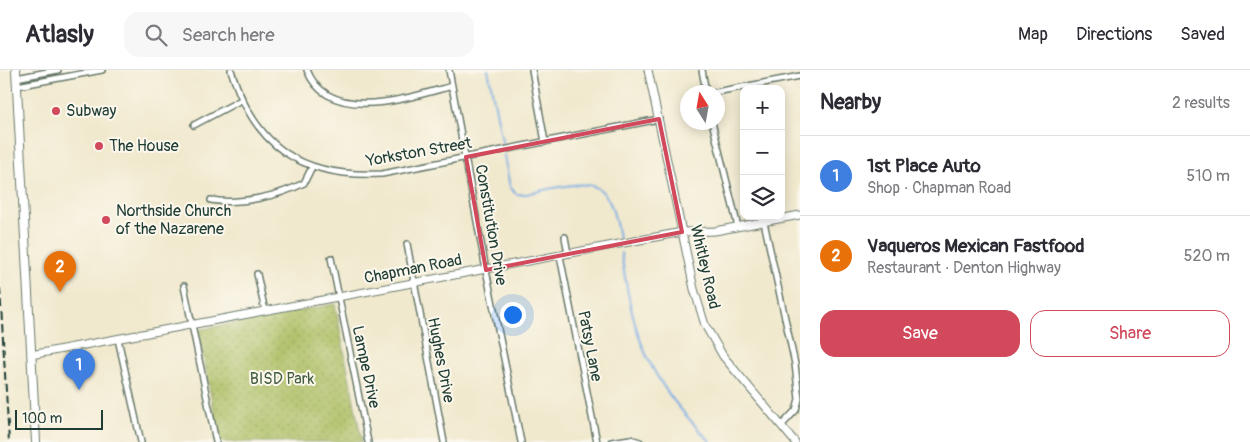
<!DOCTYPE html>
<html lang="en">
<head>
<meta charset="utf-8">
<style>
  body { margin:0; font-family:Pangolin,sans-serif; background:#f7f7f7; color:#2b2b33 }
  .controls { position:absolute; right:15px; top:15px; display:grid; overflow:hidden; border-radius:10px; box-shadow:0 2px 12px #0003 }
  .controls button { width:45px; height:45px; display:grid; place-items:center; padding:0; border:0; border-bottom:1px solid #e1e1e2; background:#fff; color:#2b2b33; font:25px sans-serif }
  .compass { position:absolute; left:680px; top:15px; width:45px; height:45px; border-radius:50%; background:#fff; box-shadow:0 2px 12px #0003; rotate:349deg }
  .scale { position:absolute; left:15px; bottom:12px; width:88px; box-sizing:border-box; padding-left:5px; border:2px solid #1f3d34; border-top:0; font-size:14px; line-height:18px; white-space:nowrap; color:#1f3d34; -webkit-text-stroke:4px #fbf7ec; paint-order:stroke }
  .you { position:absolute; left:512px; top:244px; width:18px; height:18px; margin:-12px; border:4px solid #fff; border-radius:50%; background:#1a73e8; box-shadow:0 0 0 8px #1a73e833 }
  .badge { display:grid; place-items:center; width:32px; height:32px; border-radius:50%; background:#d1495b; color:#fff; font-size:16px; font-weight:700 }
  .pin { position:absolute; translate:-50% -41px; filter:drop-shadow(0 1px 2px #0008) }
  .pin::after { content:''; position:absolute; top:26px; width:18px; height:15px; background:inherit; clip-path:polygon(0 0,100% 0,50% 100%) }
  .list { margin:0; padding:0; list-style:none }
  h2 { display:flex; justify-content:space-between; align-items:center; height:65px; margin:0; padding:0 20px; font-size:21px }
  h2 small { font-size:16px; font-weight:400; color:#7c7c81 }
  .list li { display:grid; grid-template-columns:32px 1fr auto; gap:15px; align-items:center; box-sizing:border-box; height:80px; padding:0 20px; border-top:1px solid #e1e1e2 }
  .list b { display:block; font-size:19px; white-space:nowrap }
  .list p { margin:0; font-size:16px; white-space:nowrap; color:#7c7c81 }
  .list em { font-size:16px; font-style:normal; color:#7c7c81 }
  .actions { display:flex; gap:10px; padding:15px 20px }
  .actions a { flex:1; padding:11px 0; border:1px solid #d1495b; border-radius:15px; text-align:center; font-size:18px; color:#d1495b }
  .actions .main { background:#d1495b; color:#fff }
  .icon { flex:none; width:28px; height:28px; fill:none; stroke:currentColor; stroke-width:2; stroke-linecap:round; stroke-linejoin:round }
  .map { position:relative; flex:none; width:800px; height:372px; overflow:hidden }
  header { display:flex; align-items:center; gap:30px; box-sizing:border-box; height:70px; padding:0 25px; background:#fff; border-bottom:1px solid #e1e1e2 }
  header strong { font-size:24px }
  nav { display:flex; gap:28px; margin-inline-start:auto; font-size:18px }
  .search { width:350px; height:45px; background:#f7f7f7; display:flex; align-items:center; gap:12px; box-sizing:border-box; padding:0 18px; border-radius:15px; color:#7c7c81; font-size:19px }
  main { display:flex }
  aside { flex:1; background:#fff }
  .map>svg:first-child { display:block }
  .park { fill:url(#park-dots); stroke:#667e4b }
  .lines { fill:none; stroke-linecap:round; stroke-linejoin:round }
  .stream { stroke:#75abe3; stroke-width:2 }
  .street-casing { stroke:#68796a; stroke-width:8 }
  .secondary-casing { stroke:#68796a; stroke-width:9 }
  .primary-casing { stroke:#68796a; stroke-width:10 }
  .street { stroke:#fff; stroke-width:5 }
  .secondary { stroke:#fff; stroke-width:7 }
  .primary { stroke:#fff; stroke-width:8 }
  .rail { stroke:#1f3d34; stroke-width:2; stroke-dasharray:8 4; stroke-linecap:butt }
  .marked { fill:none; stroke:#d1495b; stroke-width:4; stroke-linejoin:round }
  .poi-dot { fill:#d1495b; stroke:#fbf7ec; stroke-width:2 }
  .labels { text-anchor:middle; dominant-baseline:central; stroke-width:4; stroke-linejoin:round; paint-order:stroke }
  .poi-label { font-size:16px; fill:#1f3d34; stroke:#fbf7ec; text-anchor:start }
  .street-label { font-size:16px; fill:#1f3d34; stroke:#fbf7ec }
  .park-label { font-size:16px; fill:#425d40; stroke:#fbf7ec }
</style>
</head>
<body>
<header>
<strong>Atlasly</strong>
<div class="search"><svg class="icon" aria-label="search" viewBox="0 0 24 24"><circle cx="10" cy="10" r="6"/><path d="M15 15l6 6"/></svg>Search here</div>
<nav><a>Map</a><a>Directions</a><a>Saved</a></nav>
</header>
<main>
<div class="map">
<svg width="800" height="372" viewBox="0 0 800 372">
  <defs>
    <pattern id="park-dots" width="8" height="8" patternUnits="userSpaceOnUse" patternTransform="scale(1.25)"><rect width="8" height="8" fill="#acbe62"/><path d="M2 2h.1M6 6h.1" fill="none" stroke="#8b9c52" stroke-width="1.8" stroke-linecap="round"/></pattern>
  </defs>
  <rect width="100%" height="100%" fill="#fbf7ec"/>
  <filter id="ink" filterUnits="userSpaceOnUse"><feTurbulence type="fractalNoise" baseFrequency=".02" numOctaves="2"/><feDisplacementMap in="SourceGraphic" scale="10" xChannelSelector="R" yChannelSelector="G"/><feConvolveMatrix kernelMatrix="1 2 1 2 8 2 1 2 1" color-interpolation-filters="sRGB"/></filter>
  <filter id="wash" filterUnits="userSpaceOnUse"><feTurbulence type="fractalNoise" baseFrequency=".0096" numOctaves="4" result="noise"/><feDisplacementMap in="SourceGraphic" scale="20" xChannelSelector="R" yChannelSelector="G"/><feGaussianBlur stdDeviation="1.12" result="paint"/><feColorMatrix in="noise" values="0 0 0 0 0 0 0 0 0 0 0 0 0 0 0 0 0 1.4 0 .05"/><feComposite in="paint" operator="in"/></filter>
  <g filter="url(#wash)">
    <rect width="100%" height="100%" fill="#f1e9ce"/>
    <path class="park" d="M335,234L362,372H220L198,260Z"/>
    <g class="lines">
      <path class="stream" d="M488,0L503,76
        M504,85L510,117L516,124C525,126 535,122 543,120C597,109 609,110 619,168
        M621,183C635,272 646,307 711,372"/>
    </g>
  </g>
  <g filter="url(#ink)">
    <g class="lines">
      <defs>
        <path id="street" d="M231,0C255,78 302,108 382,104L659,49
          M307,0C329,56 411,27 452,16
          M449,0L486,200L521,372
          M532,0L545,72
          M702,0L706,22
          M16,8L58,0
          M17,16L102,0
          M716,22L800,6
          M712,52L738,157
          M194,55L241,30
          M211,130C239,135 279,126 304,113L312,97
          M764,152L795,294L799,329L796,340L782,355
          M565,167L568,184
          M407,174L444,372
          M560,186L597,372
          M331,188L368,372
          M257,204L265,241
          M184,216L216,372
          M118,269L141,372
          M611,372L630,369L640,372"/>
        <path id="secondary" d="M648,0L694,219L705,255L723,286L795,372
          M31,285L682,162L715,161L800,145"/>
        <path id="primary" d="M16,0L36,372"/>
      </defs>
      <use href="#street" class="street-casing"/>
      <use href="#secondary" class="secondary-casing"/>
      <use href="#primary" class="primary-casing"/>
      <use href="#street" class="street"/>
      <use href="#secondary" class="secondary"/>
      <use href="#primary" class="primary"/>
      <path class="rail" d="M0,218L9,372"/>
    </g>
  </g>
  <path class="marked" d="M659,49L682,162L486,200L466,87Z"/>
  <g class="poi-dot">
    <circle cx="56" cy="41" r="5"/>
    <circle cx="99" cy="76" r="5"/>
    <circle cx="106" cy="150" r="5"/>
  </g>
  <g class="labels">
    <g class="poi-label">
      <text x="66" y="41">Subway</text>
      <text x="109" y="76">The House</text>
      <text x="116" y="141">Northside Church<tspan x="116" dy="18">of the Nazarene</tspan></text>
    </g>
    <g class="street-label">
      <text transform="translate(419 82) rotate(-10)">Yorkston Street</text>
      <text transform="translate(491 155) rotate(80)">Constitution Drive</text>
      <text transform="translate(705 197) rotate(77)">Whitley Road</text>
      <text transform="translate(413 199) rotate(-11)">Chapman Road</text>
      <text transform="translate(590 276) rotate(79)">Patsy Lane</text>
      <text transform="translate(441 290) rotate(79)">Hughes Drive</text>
      <text transform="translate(366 297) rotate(78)">Lampe Drive</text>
    </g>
    <g class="park-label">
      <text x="282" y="309">BISD Park</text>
    </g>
  </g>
</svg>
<div class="controls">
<button>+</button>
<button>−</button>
<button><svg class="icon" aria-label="layers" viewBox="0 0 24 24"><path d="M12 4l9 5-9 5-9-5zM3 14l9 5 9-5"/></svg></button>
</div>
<svg class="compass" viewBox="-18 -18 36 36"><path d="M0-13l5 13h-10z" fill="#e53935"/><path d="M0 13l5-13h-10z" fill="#7c7c81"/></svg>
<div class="scale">100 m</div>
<div class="you"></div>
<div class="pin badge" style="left:79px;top:320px;background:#3f7fe0">1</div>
<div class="pin badge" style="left:60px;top:222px;background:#e8710a">2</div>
</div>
<aside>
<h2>Nearby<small>2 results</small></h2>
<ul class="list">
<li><span class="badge" style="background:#3f7fe0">1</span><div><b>1st Place Auto</b><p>Shop · Chapman Road</p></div><em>510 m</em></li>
<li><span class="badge" style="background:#e8710a">2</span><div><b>Vaqueros Mexican Fastfood</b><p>Restaurant · Denton Highway</p></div><em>520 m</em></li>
</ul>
<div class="actions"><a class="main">Save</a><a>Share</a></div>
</aside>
</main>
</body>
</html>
